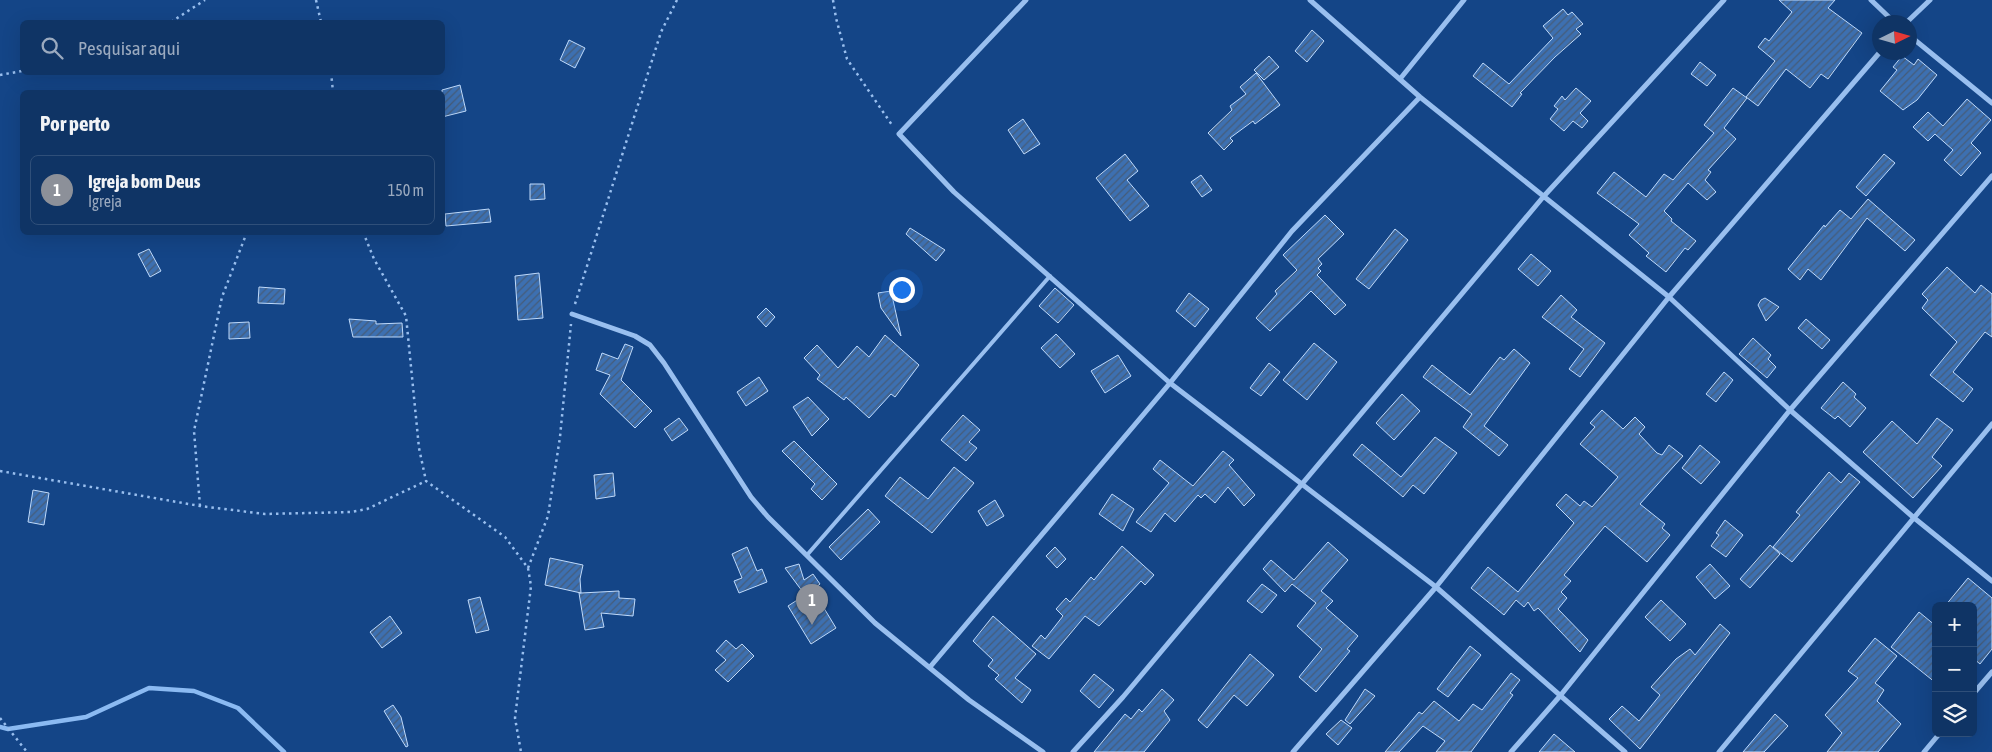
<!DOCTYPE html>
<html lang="pt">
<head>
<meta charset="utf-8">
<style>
  body { margin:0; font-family:"Asap Condensed",sans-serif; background:#1d3f6e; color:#f1f3f6 }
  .controls { position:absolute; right:15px; bottom:15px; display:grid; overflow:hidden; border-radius:8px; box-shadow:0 5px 20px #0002 }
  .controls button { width:45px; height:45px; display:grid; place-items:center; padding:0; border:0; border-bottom:1px solid #2f4f79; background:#0f3465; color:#f1f3f6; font:25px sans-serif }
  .compass { position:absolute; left:1872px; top:15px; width:45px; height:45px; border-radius:50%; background:#0f3465; box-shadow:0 5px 20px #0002; rotate:85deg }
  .you { position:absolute; left:901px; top:289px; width:18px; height:18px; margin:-12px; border:4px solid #fff; border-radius:50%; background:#1a73e8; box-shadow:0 0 0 8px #1a73e833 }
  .badge { display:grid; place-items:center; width:32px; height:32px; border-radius:50%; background:#8c9099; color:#fff; font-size:16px; font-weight:700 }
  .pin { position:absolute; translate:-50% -41px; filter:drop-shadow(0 1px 2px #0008) }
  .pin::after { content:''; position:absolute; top:26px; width:18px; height:15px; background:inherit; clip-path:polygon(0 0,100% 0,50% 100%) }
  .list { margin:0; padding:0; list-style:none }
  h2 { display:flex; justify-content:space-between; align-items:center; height:65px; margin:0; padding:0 20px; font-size:21px }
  h2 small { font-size:16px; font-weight:400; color:#9baabf }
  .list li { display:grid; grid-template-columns:32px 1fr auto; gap:15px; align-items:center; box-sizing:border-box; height:70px; margin:0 10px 10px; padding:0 10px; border:1px solid #2f4f79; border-radius:8px }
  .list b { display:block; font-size:19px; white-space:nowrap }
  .list p { margin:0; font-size:16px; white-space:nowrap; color:#9baabf }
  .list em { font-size:16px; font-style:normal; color:#9baabf }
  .icon { flex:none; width:28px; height:28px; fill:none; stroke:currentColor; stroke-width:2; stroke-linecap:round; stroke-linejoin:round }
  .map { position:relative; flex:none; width:1992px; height:752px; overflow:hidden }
  .search { position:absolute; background:#0f3465; box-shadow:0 5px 20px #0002; left:20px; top:20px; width:425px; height:55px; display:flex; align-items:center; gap:12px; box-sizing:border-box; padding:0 18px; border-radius:8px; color:#9baabf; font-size:19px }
  .panel { position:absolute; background:#0f3465; box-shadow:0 5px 20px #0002; left:20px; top:90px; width:425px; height:145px; border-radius:8px }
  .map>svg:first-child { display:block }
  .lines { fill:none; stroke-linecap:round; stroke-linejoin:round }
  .stream { stroke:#8bbaf2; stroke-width:4.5 }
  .building { fill:url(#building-hatch); stroke:#bfdafb }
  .path { stroke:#99bfef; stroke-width:2.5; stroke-dasharray:2.5 4; stroke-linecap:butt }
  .service { stroke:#99bfef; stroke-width:4 }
  .minor { stroke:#99bfef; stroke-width:5 }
</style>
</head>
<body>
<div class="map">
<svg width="1992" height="752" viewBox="0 0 1992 752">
  <defs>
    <pattern id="building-hatch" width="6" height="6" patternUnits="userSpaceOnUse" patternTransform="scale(1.25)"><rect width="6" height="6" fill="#3d70b1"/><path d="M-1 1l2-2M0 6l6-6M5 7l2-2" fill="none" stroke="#455c79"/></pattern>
  </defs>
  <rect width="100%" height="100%" fill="#144587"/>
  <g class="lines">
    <path class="stream" d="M0,727L8,729L86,717L149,688L194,691L238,708L284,752"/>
  </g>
  <path class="building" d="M1779,0H1835L1828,8L1862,33L1828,79L1821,74L1810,88L1786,69L1758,106L1746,97L1775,61L1758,47L1765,38L1769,41L1792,12Z
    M1563,9L1568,15L1572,12L1583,24L1576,29L1581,34L1555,57L1520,93L1522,94L1512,107L1473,76L1483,63L1509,84L1553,38L1543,26Z
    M1312,30L1324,41L1307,62L1295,51Z
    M569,40L585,48L575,68L560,60Z
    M1269,56L1279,67L1264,80L1254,70Z
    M1902,56L1914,65L1918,59L1937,75L1917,100L1903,110L1880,91L1897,70L1893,67Z
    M1700,62L1716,75L1707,86L1691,74Z
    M1256,73L1280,105L1255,124L1253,121L1230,138L1233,141L1224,150L1208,133L1232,110L1230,106L1246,94L1240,87Z
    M460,85L466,111L442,117V90Z
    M1576,88L1591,101L1580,113L1588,121L1582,128L1573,121L1564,131L1550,119L1558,109L1554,106L1562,96L1565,100Z
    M1733,88L1747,98L1724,128L1736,139L1708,170L1711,172L1705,180L1716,192L1707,200L1688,183L1664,211L1672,219L1671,221L1696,241L1688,250L1685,248L1666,272L1646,256L1649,253L1629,235L1639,224L1597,193L1614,172L1646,197L1664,174L1673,180L1714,133L1704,125Z
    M1967,99L1991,120L1971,143L1981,153L1961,176L1944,160L1953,150L1935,134L1928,141L1913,127L1928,112L1943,126Z
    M1023,119L1040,144L1024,154L1008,130Z
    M1125,154L1138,171L1127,180L1149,206L1130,221L1096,178Z
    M1884,154L1895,163L1866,196L1856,187Z
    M1201,175L1212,190L1202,197L1191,182Z
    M530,184H544L545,199L530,200Z
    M1868,199L1915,240L1905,251L1867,218L1821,280L1808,269L1800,280L1788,269L1824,225L1825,227L1840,210L1851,219Z
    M489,209L491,222L446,226L445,214Z
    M1325,215L1344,234L1318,259L1322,264L1318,268L1321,271L1317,275L1346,305L1335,315L1311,291L1270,331L1256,318L1277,294L1275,291L1297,270L1283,255Z
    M910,228L945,250L936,261L906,234Z
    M1395,229L1408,240L1369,289L1356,279Z
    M149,249L161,271L150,277L138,254Z
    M1531,254L1551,271L1538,286L1518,269Z
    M1947,267L1975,293L1981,285L1992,294V337L1985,332L1953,372L1973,389L1963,402L1930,375L1957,342L1922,308L1928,300L1922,294Z
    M539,273L543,318L518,320L515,276Z
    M259,287L285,289L284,304L258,303Z
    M1055,288L1074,305L1058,323L1039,306Z
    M891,291L901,336L881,308L878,293Z
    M1189,293L1209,309L1195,327L1176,311Z
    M1561,295L1577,310L1571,317L1605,343L1580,377L1569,369L1584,349L1542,317Z
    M1765,298L1779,307L1766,321L1758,305L1761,300Z
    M766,308L775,317L766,327L757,317Z
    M349,319L376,321V324L402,323L403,337H353Z
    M1806,319L1830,340L1822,349L1798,328Z
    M249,322L250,338L229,339V323Z
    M1056,334L1075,354L1060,368L1041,348Z
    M885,335L919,365L895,397L891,394L869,418L846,397L844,400L817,379L820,375L804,358L817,345L838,368L857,346L869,357Z
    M1753,338L1771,355L1768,359L1776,367L1767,378L1739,354Z
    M1314,343L1337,362L1307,400L1283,380Z
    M625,344L633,347L621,380L652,411L635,428L600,394L610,375L596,370L602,353L618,359Z
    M1514,349L1530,363L1484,426L1508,445L1499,456L1463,427L1472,414L1423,377L1432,365L1470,395L1500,357L1504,360Z
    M1118,355L1131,376L1105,393L1091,371Z
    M1269,363L1280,372L1261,396L1250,388Z
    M1724,372L1733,380L1716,402L1706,394Z
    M759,377L768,391L746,406L737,392Z
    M1843,382L1856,394L1854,397L1866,408L1850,427L1838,416L1835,419L1821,408Z
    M1402,394L1420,411L1394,440L1376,423Z
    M808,397L829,419L812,436L793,407Z
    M1602,410L1623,429L1635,417L1645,427L1639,434L1657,453L1662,455L1669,445L1683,456L1640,504L1665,524L1662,528L1670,535L1647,562L1605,526L1564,575L1571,581L1561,592L1567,598L1558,609L1588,640L1580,652L1538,608L1534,611L1528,602L1524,607L1516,600L1504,615L1471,588L1488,567L1518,592L1574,523L1556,505L1566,494L1580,506L1584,501L1592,507L1618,477L1580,444L1595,427L1590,423Z
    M963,415L980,430L969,442L977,448L966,461L941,440Z
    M679,418L688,430L672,441L664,429Z
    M1937,418L1953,430L1932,457L1942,466L1913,498L1863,452L1892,421L1917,444Z
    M1435,437L1457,453L1424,494L1413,485L1403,497L1353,455L1362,444L1401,477Z
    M794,441L837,484L822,500L811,489L815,484L782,451Z
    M1700,445L1720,462L1701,484L1682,468Z
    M1223,451L1234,460L1229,465L1255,495L1244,506L1228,487L1215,503L1205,494L1201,498L1198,495L1175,522L1165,513L1151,532L1136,522L1169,483L1153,469L1160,460L1193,486Z
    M954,467L974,483L932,533L885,496L900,477L928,499Z
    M1829,472L1841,483L1849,473L1860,482L1792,562L1773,547L1800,515L1796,512Z
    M613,473L615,496L596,499L594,475Z
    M33,490L49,493L44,525L28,522Z
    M1112,494L1134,509L1123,531L1099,514Z
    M995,500L1004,516L987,526L978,511Z
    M868,509L880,522L841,560L829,547Z
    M1725,520L1743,535L1726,557L1711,546L1719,535L1716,533Z
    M1328,542L1348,560L1321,591L1333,601L1326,608L1358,636L1347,649L1350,651L1316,692L1299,677L1322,649L1297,626L1316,603L1292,584L1285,592L1263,569L1271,560L1294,580Z
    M1770,545L1780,554L1750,588L1740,579Z
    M1122,546L1154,575L1145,585L1141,581L1099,626L1085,616L1049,659L1032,646L1041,635L1045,639L1063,616L1056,609L1066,598L1070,602L1091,577L1094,580Z
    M747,547L757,571L762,569L767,582L739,593L734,581L742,578L732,554Z
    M1055,547L1066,559L1057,568L1046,556Z
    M550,558L583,565L580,579L581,593L619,591V598L635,599L633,616L601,613L604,627L585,630L579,593H581L545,585Z
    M799,564L804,580L813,574L820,584L808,594L813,590L836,628L811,644L788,606L805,595L785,568Z
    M1710,564L1730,586L1715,599L1696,577Z
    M1968,578L1992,598V649L1980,664L1973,658V606H1945Z
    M1262,584L1277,595L1262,613L1247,601Z
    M480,597L489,630L476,633L468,600Z
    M1661,600L1686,624L1670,641L1645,617Z
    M1919,612L1936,626V683L1891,647Z
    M390,616L402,633L382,648L370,632Z
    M993,616L1036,654L1015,678L1031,690L1022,703L995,679L999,675L988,666L993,660L973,641Z
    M1720,624L1730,633L1640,749L1609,719L1622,706L1639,721L1660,695L1651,687L1676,659L1690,649L1695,655Z
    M1875,638L1897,656L1875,683L1884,690L1877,701L1901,724L1878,752H1827L1842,733L1825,715L1858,678L1848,671Z
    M726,640L736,649L742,644L754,656L728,682L715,670L726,660L716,651Z
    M1470,646L1481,655L1448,697L1437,689Z
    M1250,654L1274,675L1247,706L1234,695L1207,728L1198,720Z
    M1511,673L1520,680L1510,693L1513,695L1471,752H1436L1445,741L1423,726L1399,752H1385L1419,712L1422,714L1434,701L1459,721L1473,704L1482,710Z
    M1094,674L1114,690L1099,708L1080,691Z
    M1162,689L1174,700L1164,711L1170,720L1144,752H1094L1125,714L1131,719L1139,709L1142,712Z
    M1365,689L1375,696L1350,724L1345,720Z
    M393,705L401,717L408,746L406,747L384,711Z
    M1775,714L1788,726L1764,752H1743Z
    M1341,720L1352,728L1338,745L1326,734Z
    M1554,734L1575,752H1539Z"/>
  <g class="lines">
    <path class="path" d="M316,0L321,22
      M833,0L836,18L847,59L892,125
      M171,22L205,0
      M331,72L333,92
      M0,75L22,71
      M363,232L374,259L406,316L419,448L426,481L505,537L528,568L531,586L515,718L521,752
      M575,304L661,32L677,0
      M0,471L200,506L265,514L351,512L367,509L426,481
      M200,506L194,431L222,297L247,232
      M528,568L548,516L560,437L571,324
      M0,718L27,752"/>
    <path class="service" d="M807,555L1050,276"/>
    <path class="minor" d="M1026,0L899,134L954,192L1170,383L1436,587L1625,752
      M1310,0L1420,97L1669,297L1790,410L1913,517L1992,581
      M1871,0L1894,22
      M1907,22L1930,0
      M1910,36L1992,103
      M1400,79L1464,0
      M572,314L635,336L650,345L664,363L751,497L768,517L875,623L969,700L1043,752
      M930,667L1170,383L1292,231L1420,97
      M1973,694L1992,672
      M1073,752L1123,697L1544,196L1724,0
      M1293,752L1436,587L1669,297L1880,52
      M1511,752L1560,696L1790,410L1992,176
      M1719,752L1992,424
      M1924,752L1940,733"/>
  </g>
</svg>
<div class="controls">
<button>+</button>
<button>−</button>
<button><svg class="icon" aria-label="layers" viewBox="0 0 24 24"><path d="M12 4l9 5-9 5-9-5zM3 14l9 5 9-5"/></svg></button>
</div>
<svg class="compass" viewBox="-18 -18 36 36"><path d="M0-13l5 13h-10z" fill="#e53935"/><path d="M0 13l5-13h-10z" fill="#9baabf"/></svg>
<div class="you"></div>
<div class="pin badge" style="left:812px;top:625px">1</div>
<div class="search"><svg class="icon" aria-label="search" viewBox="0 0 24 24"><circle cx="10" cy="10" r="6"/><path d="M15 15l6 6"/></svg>Pesquisar aqui</div>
<section class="panel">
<h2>Por perto<small></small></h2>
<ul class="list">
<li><span class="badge">1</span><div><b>Igreja bom Deus</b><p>Igreja</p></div><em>150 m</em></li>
</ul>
</section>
</div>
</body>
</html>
